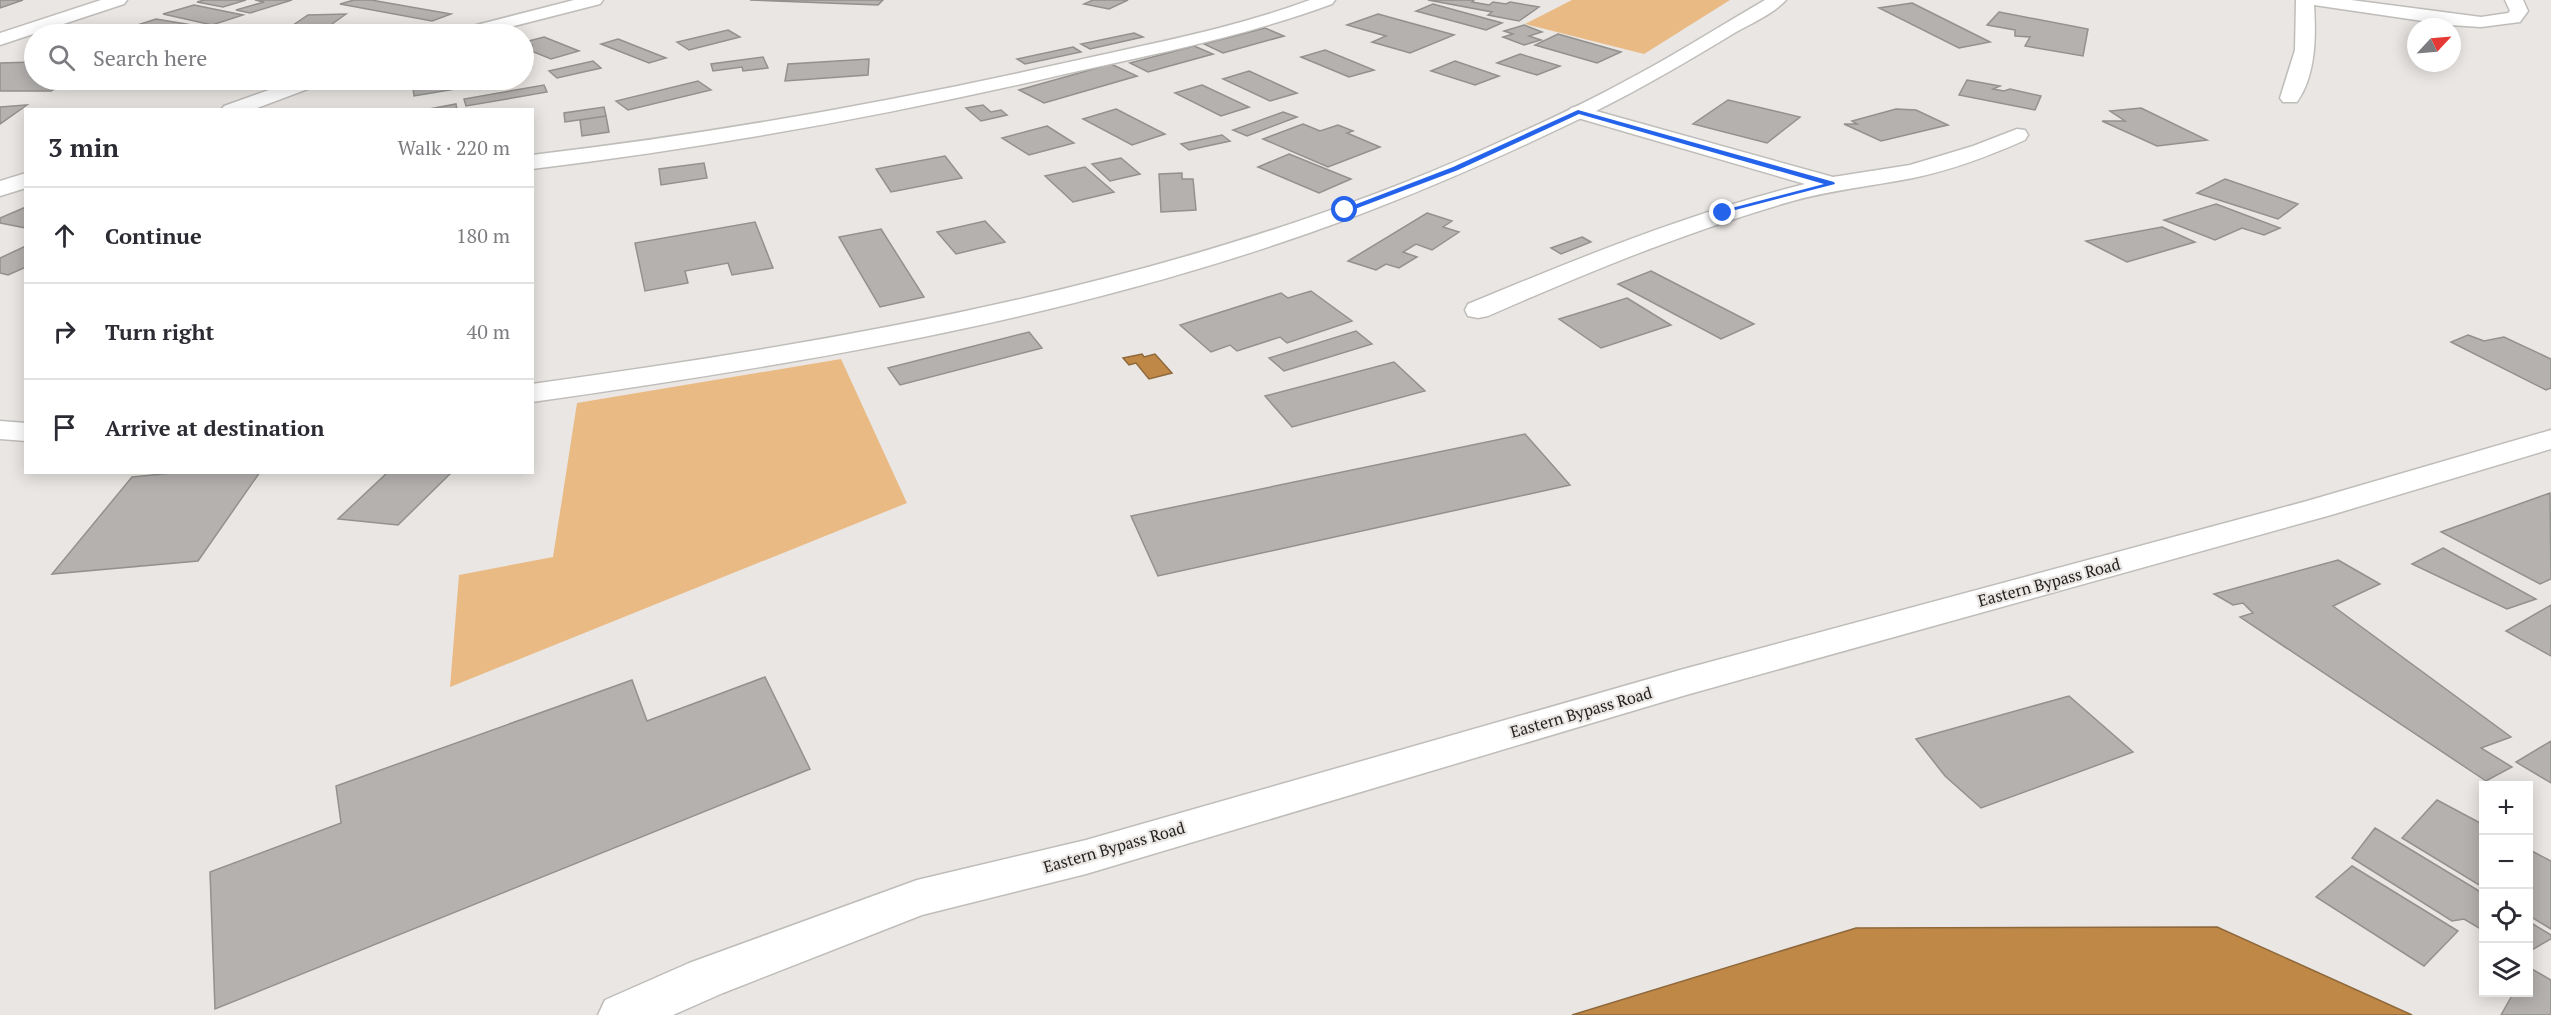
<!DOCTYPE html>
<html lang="en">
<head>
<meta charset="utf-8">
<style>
  body { margin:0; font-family:"PT Serif",serif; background:#f2f2f3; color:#2b2b33 }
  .controls { position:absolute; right:18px; bottom:18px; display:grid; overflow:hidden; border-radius:0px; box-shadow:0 3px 15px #0003 }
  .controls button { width:54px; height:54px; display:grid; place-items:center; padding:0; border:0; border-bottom:2px solid #e1e1e2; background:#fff; color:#2b2b33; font:30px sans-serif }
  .compass { position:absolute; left:2407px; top:18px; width:54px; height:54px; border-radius:50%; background:#fff; box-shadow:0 3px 15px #0003; rotate:64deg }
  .stop { position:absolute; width:18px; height:18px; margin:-14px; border:4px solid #2563eb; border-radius:50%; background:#fff }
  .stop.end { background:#2563eb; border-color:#fff; box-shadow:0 2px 6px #0008 }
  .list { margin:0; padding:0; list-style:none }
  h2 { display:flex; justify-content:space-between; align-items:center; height:78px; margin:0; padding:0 24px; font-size:26px }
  h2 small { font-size:20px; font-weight:400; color:#7c7c81 }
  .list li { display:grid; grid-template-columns:39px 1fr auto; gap:18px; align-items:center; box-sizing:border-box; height:96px; padding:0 24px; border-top:2px solid #e1e1e2 }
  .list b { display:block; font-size:22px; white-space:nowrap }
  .list em { font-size:20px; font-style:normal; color:#7c7c81 }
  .icon { flex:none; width:33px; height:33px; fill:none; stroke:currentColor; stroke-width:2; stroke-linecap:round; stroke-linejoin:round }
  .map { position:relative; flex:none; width:2551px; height:1015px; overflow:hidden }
  .search { position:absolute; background:#fff; box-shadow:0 3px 15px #0003; left:24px; top:24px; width:510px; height:66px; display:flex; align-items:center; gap:15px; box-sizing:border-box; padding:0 21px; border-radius:33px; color:#7c7c81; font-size:22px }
  .panel { position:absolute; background:#fff; box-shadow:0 3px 15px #0003; left:24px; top:108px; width:510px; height:366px; border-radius:0px }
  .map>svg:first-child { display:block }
  .green { fill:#eaba84 }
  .water { fill:#bf8847; stroke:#8f683b; stroke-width:1.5 }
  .building { fill:#b4b1af; stroke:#93918e; stroke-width:1.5 }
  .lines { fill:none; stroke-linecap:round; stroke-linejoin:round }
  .street-casing { stroke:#bfbdba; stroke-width:3 }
  .secondary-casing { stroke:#bfbdba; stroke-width:3 }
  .primary-casing { stroke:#bfbdba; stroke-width:3 }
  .street { fill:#fff; fill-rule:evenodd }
  .secondary { fill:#fff; fill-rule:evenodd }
  .primary { fill:#fff; fill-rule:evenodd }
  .route { fill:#2563eb }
  .labels { text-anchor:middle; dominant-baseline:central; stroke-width:4.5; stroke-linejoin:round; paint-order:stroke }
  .street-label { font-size:16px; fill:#201f1e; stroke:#e9e6e3 }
</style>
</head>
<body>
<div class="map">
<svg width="2551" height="1015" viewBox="0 0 2551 1015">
  <rect width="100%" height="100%" fill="#e9e6e3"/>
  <path class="green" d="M1572,0H1730L1644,54L1525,24Z
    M841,359L907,503L450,687L459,575L553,557L577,403Z"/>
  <path class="water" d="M1142,354L1144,357L1155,354L1172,373L1149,379L1136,363L1129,365L1123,358Z
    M2217,927L2412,1015H1572L1856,928Z"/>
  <path class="building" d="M0,0H23L0,8Z
    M204,0H246L223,7L197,2Z
    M255,0H292L250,13L236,10L264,2Z
    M354,0H371L451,14L432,21L340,4Z
    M750,0H883L878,5Z
    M1093,0H1128L1109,9L1084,4Z
    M1428,0H1474L1472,2L1489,5L1493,2L1506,4L1510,2L1539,7L1519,21L1488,15L1492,12Z
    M1912,3L1990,42L1959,48L1879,8Z
    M1433,4L1502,23L1486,30L1416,11Z
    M194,5L243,15L212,25L163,14Z
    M1999,12L2088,29L2083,56L2025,46L2030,37L2015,36V30L1987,25Z
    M346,14L318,34H280L308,15Z
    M1378,14L1454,35L1410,53L1372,42L1386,36L1347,25Z
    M156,19L210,28L191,34H149L122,30Z
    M1524,25L1542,32L1529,36L1541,40L1524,45L1503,37L1513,34L1504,31Z
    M1265,28L1284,36L1223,53L1204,44Z
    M728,30L740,37L689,50L677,42Z
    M1134,33L1143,37L1090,49L1081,44Z
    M1558,34L1621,52L1597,63L1535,45Z
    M544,37L579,51L551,59L524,48L532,45L525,42Z
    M618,39L666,58L649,63L601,44Z
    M1194,46L1213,54L1148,72L1130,63Z
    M1073,47L1081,52L1025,64L1017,59Z
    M1325,50L1374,70L1349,77L1301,57Z
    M1520,54L1560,66L1537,75L1497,63Z
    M763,57L768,68L743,71L742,67L713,71L711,64Z
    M869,59L868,75L785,81L788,64Z
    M593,61L601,68L557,78L549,71Z
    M1455,61L1499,76L1475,85L1431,71Z
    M34,62V80H71L51,91H0V63Z
    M1111,64L1137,76L1044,103L1019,90Z
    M1249,71L1297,93L1270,101L1223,79Z
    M157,80H187L174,84L153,81Z
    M412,80H454L456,89L414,96Z
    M1967,80L2000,86L1993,89L2004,91L2010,89L2041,96L2035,110L1959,95Z
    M698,81L711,90L628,110L616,101Z
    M544,85L547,92L466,106L464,99Z
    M1202,85L1249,107L1221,116L1175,93Z
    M1728,100L1800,117L1767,143L1693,124Z
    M456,104L457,110H424Z
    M27,105L0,124V107Z
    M983,105L991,112L1001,110L1007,115L981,121L966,108Z
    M604,107L606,116L565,122L564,113Z
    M2141,108L2207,140L2157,146L2102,121H2125L2110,111Z
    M1116,109L1165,134L1132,145L1083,119Z
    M1896,109L1916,110L1948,125L1881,141L1844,124H1857L1852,121Z
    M1283,112L1297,117L1247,136L1233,130Z
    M606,116L609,132L582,136L580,120Z
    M1303,124L1320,131L1338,125L1353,131L1347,133L1380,147L1328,167L1263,139Z
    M1047,126L1074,143L1029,155L1002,138Z
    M1222,135L1230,141L1189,150L1181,144Z
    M1289,154L1351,179L1319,193L1258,167Z
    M945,156L962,178L891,192L876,169Z
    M1121,158L1140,174L1110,181L1092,164Z
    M704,163L707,178L661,185L659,169Z
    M1085,167L1114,192L1073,202L1045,176Z
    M1182,173V179H1193L1196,210L1161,212L1159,174Z
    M2225,179L2298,204L2278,219L2197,193Z
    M2216,204L2280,228L2264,235L2242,228L2215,240L2164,220Z
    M26,207V228L0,223V218Z
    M1427,213L1452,221L1443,227L1459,232L1432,250L1416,244L1403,252L1417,257L1399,268L1386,264L1376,270L1348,261Z
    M985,221L1005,242L956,254L937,232Z
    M755,222L773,268L732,275L728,263L685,271L688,283L645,291L635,243Z
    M2162,227L2195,242L2127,262L2086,241Z
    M881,229L924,297L880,307L839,237Z
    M1582,237L1591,242L1561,254L1551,248Z
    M26,246V267L8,275L0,273V258Z
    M1651,271L1754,324L1721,339L1618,284Z
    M1311,291L1352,321L1287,343L1280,337L1237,351L1230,345L1211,352L1180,325L1281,293L1288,298Z
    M1627,298L1671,325L1601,348L1559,319Z
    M1356,331L1372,344L1284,371L1269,358Z
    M1029,332L1042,348L900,385L888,368Z
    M2468,335L2484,341L2504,337L2551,359V388L2546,390L2451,342Z
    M1394,362L1425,391L1292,427L1265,396Z
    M1525,434L1570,485L1158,576L1131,516Z
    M183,472H260L198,561L52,574L132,477Z
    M388,472H452L398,525L338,519Z
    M2550,493L2551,579L2540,584L2441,532Z
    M2443,548L2536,599L2507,609L2412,564Z
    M2338,560L2380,584L2333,606L2511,737L2481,748L2512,767L2486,781L2240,617L2253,613L2243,603L2233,605L2214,594Z
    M2551,605V656L2506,631Z
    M765,677L810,769L215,1009L210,872L341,823L336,786L632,680L647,721Z
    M2069,696L2133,752L1981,808L1945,776L1916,739Z
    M2551,741V783L2516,762Z
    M2437,800L2484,825V888L2402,838Z
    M2375,828L2484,894V931L2464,919L2452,921L2352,858Z
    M2528,849L2551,861V929L2528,915Z
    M2352,866L2458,931L2424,966L2316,897Z
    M2528,921L2551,935V939L2528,952Z
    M2530,968L2551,980V1015H2501L2514,992H2528Z"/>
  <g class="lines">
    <defs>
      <path id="street" d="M574,0H603L600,4L483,34H455L457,30Z
        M1310,0H1335L1332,4C1245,36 1155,54 1065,74C889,115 712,147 532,169V155C710,134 885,103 1060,64C1143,45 1229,30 1310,0Z
        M2296,0H2351L2481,17L2508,13L2510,11L2505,0H2523L2528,11L2520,22L2481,27L2450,25L2314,5C2316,36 2316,75 2297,102H2283L2280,98L2295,50Z
        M297,80H324L321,84L252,110H221L224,106Z
        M1578,106L1833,177L1910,165L1973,146L2017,129L2025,130L2028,135L2025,140C1989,156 1952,170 1913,178C1872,186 1830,190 1789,202C1685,232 1586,273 1488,316L1478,318L1468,316L1465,310L1468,304C1579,258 1689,213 1805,184L1571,116L1568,112L1571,108Z
        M26,173V188L0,196V181Z"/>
      <path id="secondary" d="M101,0H127L124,4L0,45V33Z
        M1765,0H1786C1773,14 1752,23 1736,32C1690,60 1644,87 1596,111C1514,151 1431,188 1345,220C1084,317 807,363 532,402V384C855,339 1182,283 1482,150C1531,128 1582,105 1629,79C1675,55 1720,26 1765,0Z
        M0,421L26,423V441L0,439Z"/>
      <path id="primary" d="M2551,430V449L2331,515L1686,695L1086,874L922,915L723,993L673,1015H598L605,1000L689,963L917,880L1086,840L1680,670L2307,501Z"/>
    </defs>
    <use href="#street" class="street-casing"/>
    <use href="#secondary" class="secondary-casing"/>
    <use href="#primary" class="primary-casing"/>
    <use href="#street" class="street"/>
    <use href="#secondary" class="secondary"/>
    <use href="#primary" class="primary"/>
  </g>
  <path class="route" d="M1578,110L1834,182L1835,184L1720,214V211L1824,184L1579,114L1458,170L1347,212L1341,210L1453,167Z"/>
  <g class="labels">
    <g class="street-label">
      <text transform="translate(2049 582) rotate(-15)">Eastern Bypass Road</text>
      <text transform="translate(1581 712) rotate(-16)">Eastern Bypass Road</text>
      <text transform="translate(1114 847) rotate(-16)">Eastern Bypass Road</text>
    </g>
  </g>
</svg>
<div class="controls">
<button>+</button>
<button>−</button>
<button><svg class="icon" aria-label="locate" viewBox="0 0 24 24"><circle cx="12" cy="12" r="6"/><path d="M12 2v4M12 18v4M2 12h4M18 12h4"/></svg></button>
<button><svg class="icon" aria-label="layers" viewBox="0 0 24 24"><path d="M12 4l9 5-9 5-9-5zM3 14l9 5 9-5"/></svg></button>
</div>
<svg class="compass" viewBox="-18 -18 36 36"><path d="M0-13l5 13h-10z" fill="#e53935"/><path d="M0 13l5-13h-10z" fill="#7c7c81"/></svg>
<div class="stop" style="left:1345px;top:210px"></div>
<div class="stop end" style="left:1723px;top:213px"></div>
<div class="search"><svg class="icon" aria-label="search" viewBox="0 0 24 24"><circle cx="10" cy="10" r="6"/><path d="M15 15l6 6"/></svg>Search here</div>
<section class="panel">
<h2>3 min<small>Walk · 220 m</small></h2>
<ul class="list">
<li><svg class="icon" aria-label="ahead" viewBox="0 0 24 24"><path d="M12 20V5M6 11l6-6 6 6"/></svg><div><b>Continue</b></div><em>180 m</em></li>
<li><svg class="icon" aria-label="right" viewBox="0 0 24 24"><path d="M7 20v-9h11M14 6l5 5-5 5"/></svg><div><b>Turn right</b></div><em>40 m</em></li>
<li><svg class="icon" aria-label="arrive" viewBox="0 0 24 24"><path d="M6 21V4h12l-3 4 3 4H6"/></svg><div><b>Arrive at destination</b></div></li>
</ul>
</section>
</div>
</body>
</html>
